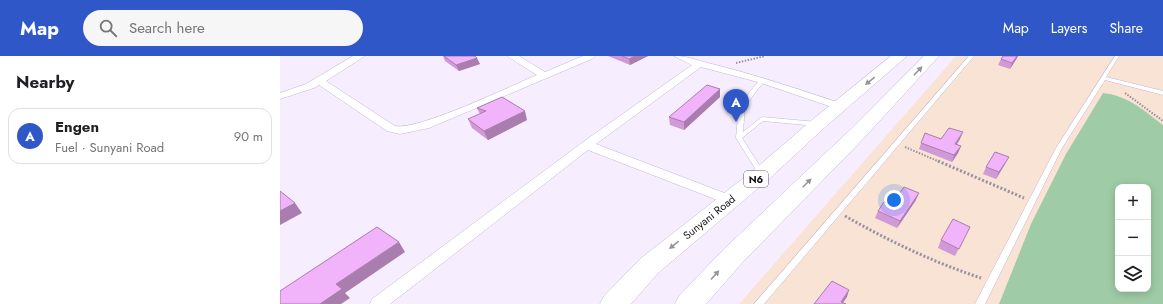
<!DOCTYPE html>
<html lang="en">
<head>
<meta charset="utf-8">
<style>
  body { margin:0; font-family:Jost,sans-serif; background:#f6f6f6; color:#202124 }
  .controls { position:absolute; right:12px; bottom:12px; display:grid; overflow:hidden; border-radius:8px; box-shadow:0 2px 10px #0003 }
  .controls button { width:36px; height:36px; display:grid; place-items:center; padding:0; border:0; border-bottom:1px solid #e0e0e0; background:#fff; color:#202124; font:20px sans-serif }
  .you { position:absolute; left:614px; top:144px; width:14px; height:14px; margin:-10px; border:3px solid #fff; border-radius:50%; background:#1a73e8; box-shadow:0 0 0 6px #1a73e833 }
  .badge { display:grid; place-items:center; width:26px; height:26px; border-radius:50%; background:#2f57c7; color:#fff; font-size:13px; font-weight:700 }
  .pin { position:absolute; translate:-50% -33px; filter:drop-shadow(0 1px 2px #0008) }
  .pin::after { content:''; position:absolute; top:21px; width:14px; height:12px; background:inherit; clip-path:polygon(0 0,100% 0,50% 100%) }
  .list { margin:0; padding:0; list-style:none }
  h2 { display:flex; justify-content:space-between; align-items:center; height:52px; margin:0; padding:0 16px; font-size:17px }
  h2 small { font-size:13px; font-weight:400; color:#757577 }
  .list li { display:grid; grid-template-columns:26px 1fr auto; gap:12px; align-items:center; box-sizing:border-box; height:56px; margin:0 8px 8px; padding:0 8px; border:1px solid #e0e0e0; border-radius:12px }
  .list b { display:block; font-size:15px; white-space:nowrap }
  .list p { margin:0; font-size:13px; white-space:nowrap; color:#757577 }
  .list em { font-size:13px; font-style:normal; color:#757577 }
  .icon { flex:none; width:22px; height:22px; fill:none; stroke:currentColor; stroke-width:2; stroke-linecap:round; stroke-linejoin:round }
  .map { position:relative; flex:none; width:883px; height:248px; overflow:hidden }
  header { display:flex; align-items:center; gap:24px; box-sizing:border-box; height:56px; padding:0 20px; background:#2f57c7; color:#fff }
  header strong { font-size:19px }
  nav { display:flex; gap:22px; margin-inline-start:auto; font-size:14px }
  .search { width:280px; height:36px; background:#f6f6f6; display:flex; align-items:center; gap:10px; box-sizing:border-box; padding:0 14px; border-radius:22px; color:#757577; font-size:15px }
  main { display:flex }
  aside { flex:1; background:#fff }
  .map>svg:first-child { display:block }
  .education { fill:#f8e3d5; fill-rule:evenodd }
  .green { fill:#9fcca7; fill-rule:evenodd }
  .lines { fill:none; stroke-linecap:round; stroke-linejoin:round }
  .service-casing { stroke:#c5b6d2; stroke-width:1 }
  .minor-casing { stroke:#c5b6d2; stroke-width:1 }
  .primary-casing { stroke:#c5b6d2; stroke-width:1 }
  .path-far1 { stroke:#97909e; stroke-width:2; stroke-dasharray:1.5 1.5; stroke-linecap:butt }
  .path { stroke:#97909e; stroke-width:3; stroke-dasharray:2 2; stroke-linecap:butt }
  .service { fill:#fff; fill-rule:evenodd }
  .minor { fill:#fff; fill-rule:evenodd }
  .primary { fill:#fff; fill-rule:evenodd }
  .wall { fill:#cf9ad6 }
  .shaded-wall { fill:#a97dae }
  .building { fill:#f1b3f9; stroke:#a97dae }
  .oneway { fill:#969498 }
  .labels { text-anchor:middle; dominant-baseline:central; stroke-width:4; stroke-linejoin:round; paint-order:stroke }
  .shield { fill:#fff; stroke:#5c585f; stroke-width:1 }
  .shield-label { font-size:10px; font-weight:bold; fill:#16111a }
  .street-label { font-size:11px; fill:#16111a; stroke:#fff }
</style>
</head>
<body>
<header>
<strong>Map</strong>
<div class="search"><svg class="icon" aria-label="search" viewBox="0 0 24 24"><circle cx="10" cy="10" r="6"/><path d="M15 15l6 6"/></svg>Search here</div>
<nav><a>Map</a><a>Layers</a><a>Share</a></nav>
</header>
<main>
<aside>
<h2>Nearby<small></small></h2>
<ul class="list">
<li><span class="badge">A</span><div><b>Engen</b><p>Fuel · Sunyani Road</p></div><em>90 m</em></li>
</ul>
</aside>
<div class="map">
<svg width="883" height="248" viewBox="0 0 883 248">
  <rect width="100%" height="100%" fill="#f6edff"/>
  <path class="education" d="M676,0H883V248H459ZM838,131H868V233H838Z"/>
  <path class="green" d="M823,37C849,40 863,54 883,69V248H719L751,168L786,98ZM838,131H868V233H838Z"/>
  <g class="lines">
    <defs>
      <path id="service" d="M689,0H694L484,248H474Z
        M835,0H839L826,21L883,35V39L825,24L782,92L705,248H695L776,92Z
        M482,22L485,24L465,50L463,76L482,61L537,66L540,68L537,70L483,65L462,82L485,118L482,120H480L456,82L459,50L480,23Z"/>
      <path id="minor" d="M73,0H85L46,25L115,70C137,75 231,30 257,19L227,0H239L265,16L303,0H316L314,2L149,72L120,78L107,75L39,29L34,32L0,43V37L26,28Z
        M394,0C410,0 421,6 436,9C479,20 521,34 563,48L564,50L559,53L555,52L478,26L421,11L316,88L455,141L457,144L455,147L450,149L445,147L308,94L110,248H90L92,243L303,86L412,9Z"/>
      <path id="primary" d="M611,0H627L544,72L489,123L378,217L351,248H320L324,240L360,203L475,113L532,64Z
        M644,0H659L584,82L462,207L426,248H395L399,240L444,193L570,74Z"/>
    </defs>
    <use href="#service" class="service-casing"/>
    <use href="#minor" class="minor-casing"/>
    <use href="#primary" class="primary-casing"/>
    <path class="path-far1" d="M456,7L485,0
      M845,37L883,65
      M625,91L660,106"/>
    <path class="path" d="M658,105L744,142
      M565,160C609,185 653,206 701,222"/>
    <use href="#service" class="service"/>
    <use href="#minor" class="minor"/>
    <use href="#primary" class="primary"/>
  </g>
  <path class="wall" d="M163,0H195L200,8L179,15L165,5Z
    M328,0H368L350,9Z
    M723,0H738L730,13L718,9L721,3Z
    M440,33V41L404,74L390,69L389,61Z
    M197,52L247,64L208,84L192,72L188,63L200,58Z
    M645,77L661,83H680L677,88L681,90L678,97L672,106L639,93Z
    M725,108L716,123L703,118L706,111Z
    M636,144L617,172L595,162L598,155L611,149Z
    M690,171L675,200L658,192L661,184Z"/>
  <path class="shaded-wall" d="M355,0H368L350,9L349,3Z
    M737,0H738L737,2L730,13L732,7Z
    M197,2L200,8L179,15L176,9Z
    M440,33V41L404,74V66Z
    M245,55L247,64L208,84L204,75Z
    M683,76L680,83L672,95L675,88Z
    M681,90L678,97L672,106L674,99Z
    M729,101L725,108L716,123L719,116Z
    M639,137L636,144L617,172L620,165Z
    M15,147L22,157L0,169V155Z
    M119,186L125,196L65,237L70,242L61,248H40L56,228Z
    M569,234L567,241L562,248L561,246Z"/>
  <path class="building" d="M164,0H195L197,2L176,9Z
    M342,0H355L349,3Z
    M723,0H737L732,7L721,3Z
    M427,29L440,33L404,66L389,61Z
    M222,41L245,55L204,75L188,63L206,55L197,52Z
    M669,72L683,76L675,88L681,90L674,99L641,87L645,77L661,83Z
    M715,96L729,101L719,116L706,111Z
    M624,131L639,137L620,165L598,155L604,146L611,149Z
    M0,135L15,147L0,155Z
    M673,163L690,171L679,193L661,184Z
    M97,171L119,186L56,228L62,233L40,248H0V235Z
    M552,225L569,234L561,246L566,248H534Z"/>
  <defs><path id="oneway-solid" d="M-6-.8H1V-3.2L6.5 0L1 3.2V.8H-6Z"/></defs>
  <g class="oneway">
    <use href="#oneway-solid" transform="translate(638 15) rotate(-46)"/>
    <use href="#oneway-solid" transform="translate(590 25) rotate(141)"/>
    <use href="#oneway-solid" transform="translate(527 127) rotate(-45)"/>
    <use href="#oneway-solid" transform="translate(394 189) rotate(141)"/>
    <use href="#oneway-solid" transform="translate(435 219) rotate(-48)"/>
  </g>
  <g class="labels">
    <rect class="shield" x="464" y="115" width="24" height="16" rx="3"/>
    <g class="shield-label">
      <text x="476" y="123">N6</text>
    </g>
    <g class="street-label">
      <text transform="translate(429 161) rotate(-39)">Sunyani Road</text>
    </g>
  </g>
</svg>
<div class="controls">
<button>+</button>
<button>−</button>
<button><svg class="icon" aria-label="layers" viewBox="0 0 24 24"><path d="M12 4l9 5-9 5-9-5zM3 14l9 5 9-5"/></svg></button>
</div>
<div class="you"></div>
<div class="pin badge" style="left:456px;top:66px">A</div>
</div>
</main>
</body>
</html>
